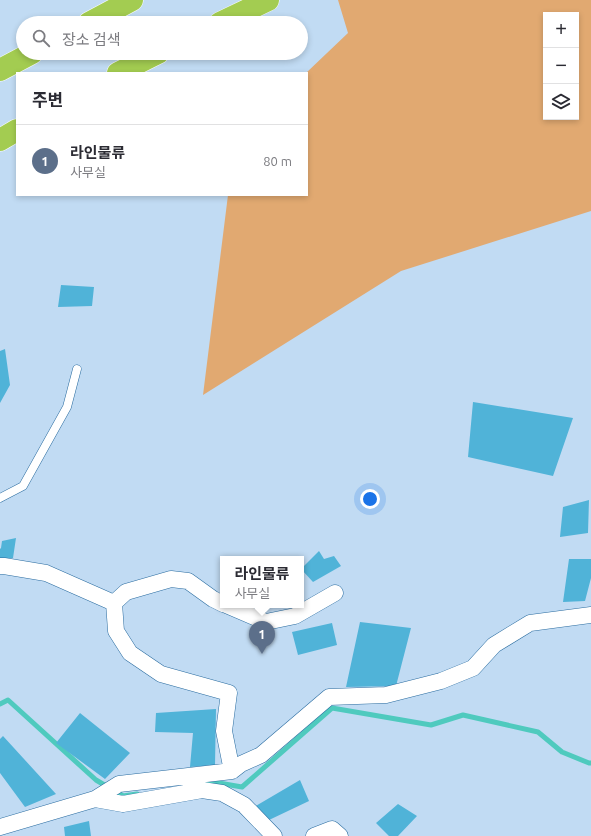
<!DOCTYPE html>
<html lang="ko">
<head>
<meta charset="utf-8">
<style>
  body { margin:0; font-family:Ubuntu,"Noto Sans KR",sans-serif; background:#f2f2f3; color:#2b2b33 }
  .controls { position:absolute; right:12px; top:12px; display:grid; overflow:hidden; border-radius:0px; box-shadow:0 2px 6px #0003 }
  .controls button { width:36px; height:36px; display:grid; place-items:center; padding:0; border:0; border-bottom:1px solid #e1e1e2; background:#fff; color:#2b2b33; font:20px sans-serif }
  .you { position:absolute; left:370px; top:499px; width:14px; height:14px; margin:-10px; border:3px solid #fff; border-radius:50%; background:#1a73e8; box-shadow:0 0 0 6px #1a73e833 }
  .badge { display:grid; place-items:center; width:26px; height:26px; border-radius:50%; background:#2563eb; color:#fff; font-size:13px; font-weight:700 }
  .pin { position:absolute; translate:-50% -33px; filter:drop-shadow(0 1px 2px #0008) }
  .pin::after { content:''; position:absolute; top:21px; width:14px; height:12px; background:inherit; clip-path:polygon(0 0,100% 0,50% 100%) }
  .popup { position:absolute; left:220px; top:556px; width:84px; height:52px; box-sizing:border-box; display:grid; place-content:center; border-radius:0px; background:#fff; filter:drop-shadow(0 1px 3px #0005); font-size:13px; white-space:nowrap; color:#7c7c81 }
  .popup b { font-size:15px; color:#2b2b33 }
  .popup::after { content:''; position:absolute; left:50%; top:100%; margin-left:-8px; border:8px solid transparent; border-top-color:#fff }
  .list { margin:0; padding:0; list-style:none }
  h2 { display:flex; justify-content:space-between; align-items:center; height:52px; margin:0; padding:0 16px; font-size:17px }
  h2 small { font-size:13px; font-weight:400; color:#7c7c81 }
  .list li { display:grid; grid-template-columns:26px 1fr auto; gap:12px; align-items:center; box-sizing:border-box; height:72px; padding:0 16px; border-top:1px solid #e1e1e2 }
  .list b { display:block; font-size:15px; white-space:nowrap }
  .list p { margin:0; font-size:13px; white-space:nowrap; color:#7c7c81 }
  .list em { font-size:13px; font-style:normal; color:#7c7c81 }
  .icon { flex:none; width:22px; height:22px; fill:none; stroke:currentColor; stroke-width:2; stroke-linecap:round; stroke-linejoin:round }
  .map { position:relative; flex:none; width:591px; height:836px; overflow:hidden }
  .search { position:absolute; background:#fff; box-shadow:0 2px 6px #0003; left:16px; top:16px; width:292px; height:44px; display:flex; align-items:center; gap:10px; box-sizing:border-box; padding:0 14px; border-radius:22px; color:#7c7c81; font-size:15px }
  .panel { position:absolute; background:#fff; box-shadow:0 2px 6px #0003; left:16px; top:72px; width:292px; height:124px; border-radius:0px }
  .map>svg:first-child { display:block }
  .green { fill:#e1a971; fill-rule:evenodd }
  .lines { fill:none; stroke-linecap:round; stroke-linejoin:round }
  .stream { stroke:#4fcabe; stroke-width:5 }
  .building { fill:#50b3d8 }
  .lane-casing { stroke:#2a6ca0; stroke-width:9 }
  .street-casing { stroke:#2a6ca0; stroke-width:17 }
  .highway-casing { stroke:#fff; stroke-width:23 }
  .lane { stroke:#fff; stroke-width:8 }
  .street { stroke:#fff; stroke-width:16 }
  .highway { stroke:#a3cc51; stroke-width:22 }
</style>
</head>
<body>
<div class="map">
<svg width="591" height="836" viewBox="0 0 591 836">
  <rect width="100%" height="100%" fill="#c1dbf3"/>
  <path class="green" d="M338,0H591V211L401,271L203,395L228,195H307V73H306L348,33ZM546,15H576V117H546Z"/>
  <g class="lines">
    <path class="stream" d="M0,704L8,700L96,780L123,796L137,794
      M204,784L213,782L242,787L332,708L431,725L463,715L538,732L562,752L589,763H591"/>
  </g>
  <path class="building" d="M61,285L94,287L92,306L58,307Z
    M5,349L10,385L0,403V351Z
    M473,402L573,418L553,476L468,457Z
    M589,500L588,533L560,537L563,507Z
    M16,538L13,558L0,559V549L1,548L2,541Z
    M319,551L324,559L334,556L341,566L313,582L301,569Z
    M569,559H591V578L585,601L563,602Z
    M360,622L411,628L396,686L346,687Z
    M332,623L337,645L298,655L292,632Z
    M216,709L215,765L190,767L193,733L155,732L156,713Z
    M80,713L130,753L105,779L56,743Z
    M3,736L56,794L25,807L0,773V739Z
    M300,780L309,801L269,820L254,807Z
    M398,804L417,816L398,836H389L376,823Z
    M89,821L91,836H65L64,827Z"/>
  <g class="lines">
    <defs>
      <path id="lane" d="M0,498L23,486L67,407L77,369"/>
      <path id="street" d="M0,566H4L46,573L114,603
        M114,603L116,631L130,653L161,674L229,693L224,731L232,771
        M114,603L126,592L171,579L188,581L213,599L223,604
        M226,605L266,622L295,616L335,593
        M95,799L123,804L202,790L222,793L244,805L274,836
        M0,827L95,799L119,784L232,771L241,764L261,755L329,697L386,695L441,681L473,668L494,645L530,623L591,615
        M314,836L332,829L340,836"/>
      <path id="highway" d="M89,23L132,0
        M220,23L268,0
        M0,70L32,53
        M118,73L158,53
        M0,140L17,130"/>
    </defs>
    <use href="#lane" class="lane-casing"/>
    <use href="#street" class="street-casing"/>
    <use href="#highway" class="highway-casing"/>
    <use href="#lane" class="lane"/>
    <use href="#street" class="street"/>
    <use href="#highway" class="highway"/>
  </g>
</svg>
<div class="controls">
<button>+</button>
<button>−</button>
<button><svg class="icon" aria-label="layers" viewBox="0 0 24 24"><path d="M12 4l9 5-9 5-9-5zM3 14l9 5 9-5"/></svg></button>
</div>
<div class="you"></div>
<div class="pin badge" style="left:262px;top:654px;background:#5c6f8a">1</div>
<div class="popup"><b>라인물류</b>사무실</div>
<div class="search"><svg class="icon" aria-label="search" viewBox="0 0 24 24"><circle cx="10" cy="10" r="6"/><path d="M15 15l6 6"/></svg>장소 검색</div>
<section class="panel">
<h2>주변<small></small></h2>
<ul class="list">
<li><span class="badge" style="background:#5c6f8a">1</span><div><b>라인물류</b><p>사무실</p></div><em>80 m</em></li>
</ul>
</section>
</div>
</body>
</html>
